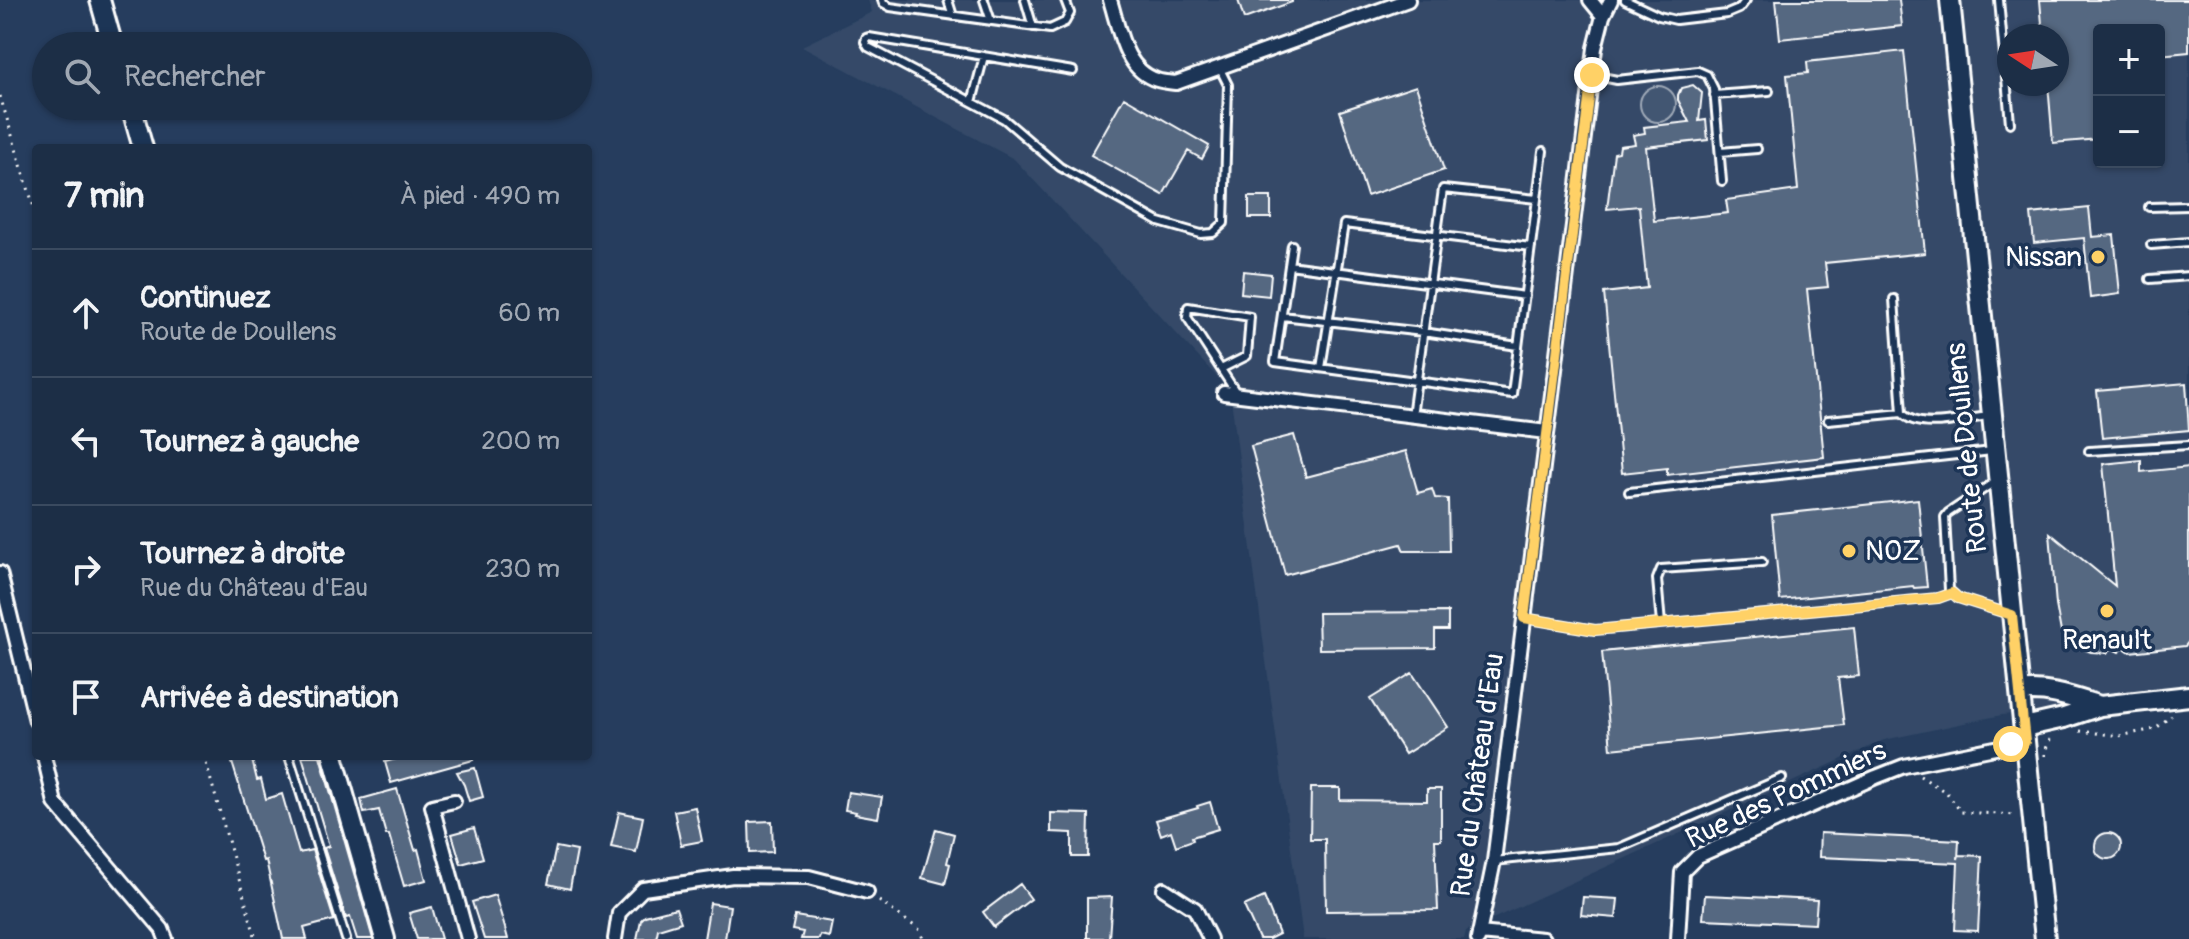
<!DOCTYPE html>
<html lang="fr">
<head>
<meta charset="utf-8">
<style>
  body { margin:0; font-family:Pangolin,sans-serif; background:#25364d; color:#f1f3f6 }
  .controls { position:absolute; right:24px; top:24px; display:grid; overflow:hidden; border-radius:8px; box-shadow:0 2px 6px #0004 }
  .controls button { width:72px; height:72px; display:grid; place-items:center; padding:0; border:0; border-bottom:2px solid #3a4a5f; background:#1c2e46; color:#f1f3f6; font:40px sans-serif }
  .compass { position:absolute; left:1997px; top:24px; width:72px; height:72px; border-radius:50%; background:#1c2e46; box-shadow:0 2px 6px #0004; rotate:282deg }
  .stop { position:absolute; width:24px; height:24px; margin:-18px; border:6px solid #ffd166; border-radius:50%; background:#fff }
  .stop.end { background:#ffd166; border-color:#fff; box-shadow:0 2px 8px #0008 }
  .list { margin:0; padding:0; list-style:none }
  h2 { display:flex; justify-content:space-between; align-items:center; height:104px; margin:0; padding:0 32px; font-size:34px }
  h2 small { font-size:26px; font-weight:400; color:#a0a8b3 }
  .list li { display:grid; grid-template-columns:52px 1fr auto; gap:24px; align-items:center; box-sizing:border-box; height:128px; padding:0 32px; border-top:2px solid #3a4a5f }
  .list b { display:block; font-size:30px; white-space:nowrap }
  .list p { margin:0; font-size:26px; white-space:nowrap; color:#a0a8b3 }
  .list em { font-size:26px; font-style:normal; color:#a0a8b3 }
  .icon { flex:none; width:44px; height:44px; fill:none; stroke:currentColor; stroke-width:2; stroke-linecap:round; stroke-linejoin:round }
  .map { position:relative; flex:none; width:2189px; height:939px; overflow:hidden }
  .search { position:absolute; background:#1c2e46; box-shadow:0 2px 6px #0004; left:32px; top:32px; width:560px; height:88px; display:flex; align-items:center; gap:20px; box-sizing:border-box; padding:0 28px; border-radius:44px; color:#a0a8b3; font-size:30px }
  .panel { position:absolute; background:#1c2e46; box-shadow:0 2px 6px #0004; left:32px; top:144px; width:560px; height:616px; border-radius:8px }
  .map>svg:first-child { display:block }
  .built { fill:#344a68; fill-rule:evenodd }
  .green { fill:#425672; stroke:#a0aab8; stroke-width:2 }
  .building { fill:#556781; stroke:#fff; stroke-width:2 }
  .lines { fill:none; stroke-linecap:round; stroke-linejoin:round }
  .lane-casing { stroke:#fff; stroke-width:12 }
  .street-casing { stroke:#fff; stroke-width:18 }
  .secondary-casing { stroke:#fff; stroke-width:24 }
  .path { stroke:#fff; stroke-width:3; stroke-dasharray:2 6; stroke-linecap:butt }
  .lane { stroke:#1d3557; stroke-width:6 }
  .street { stroke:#1d3557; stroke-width:12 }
  .secondary { stroke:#1d3557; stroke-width:18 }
  .route { stroke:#ffd166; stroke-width:10 }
  .poi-dot { fill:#ffd166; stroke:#1d3557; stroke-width:3 }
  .labels { text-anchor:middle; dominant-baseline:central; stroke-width:7; stroke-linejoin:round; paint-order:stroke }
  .poi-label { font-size:28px; fill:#fff; stroke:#1d3557; text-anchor:end }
  .street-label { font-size:28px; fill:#fff; stroke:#1d3557 }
</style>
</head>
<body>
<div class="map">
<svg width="2189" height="939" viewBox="0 0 2189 939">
  <rect width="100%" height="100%" fill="#263d5e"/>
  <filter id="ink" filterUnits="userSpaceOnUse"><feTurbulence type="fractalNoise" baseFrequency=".0125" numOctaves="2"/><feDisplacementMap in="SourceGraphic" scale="16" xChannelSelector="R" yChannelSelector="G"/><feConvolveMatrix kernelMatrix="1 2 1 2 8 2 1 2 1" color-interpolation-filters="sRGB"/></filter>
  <g filter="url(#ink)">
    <path class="built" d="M868,0H2189V697L2002,715L1884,740L1466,931L1464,939H1303L1230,391L1014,159L802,46L872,12ZM2099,30H2159V162H2099ZM2009,36H2057V84H2009Z"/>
    <path class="green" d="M1640 104a18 18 0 1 1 36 0a18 18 0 1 1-36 0Z"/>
    <path class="building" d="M1238,0H1292V2L1244,19Z
      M1776,0H1899L1902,26L1780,39Z
      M2040,0H2189V52L2159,55V30H2099V60H2095L2099,139L2053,143L2048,84H2057V36H2043Z
      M1904,51L1925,253L1825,263L1828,287L1807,289L1824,457L1667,475V468L1622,473L1604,293L1647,288L1639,206L1607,209L1614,153L1619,152L1620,146L1635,144L1633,135L1645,133L1644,127L1689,122L1678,100V95L1681,88L1693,85L1702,93L1699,121L1706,120L1708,140L1646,147L1654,221L1728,213L1726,200L1798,190L1787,75L1808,73L1807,62Z
      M1416,86L1444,170L1367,196L1340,111Z
      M1124,97L1209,146L1202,159L1188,151L1163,195L1091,155Z
      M1249,197H1271V218H1249Z
      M2089,208L2092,237L2114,235L2120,294L2090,298L2084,238L2034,243L2031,214Z
      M1243,271L1271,274L1269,296L1241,293Z
      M2186,383L2189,430L2102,438L2097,391Z
      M1294,435L1306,477L1406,451L1418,493L1432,489L1435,498L1448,499L1449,551H1404L1401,544L1285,575L1251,446Z
      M2141,460V472L2189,467V641L2185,646L2130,652L2124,648L2119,652L2111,648L2107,653L2091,652L2076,647L2061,632L2056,605L2050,533L2115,586L2103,464Z
      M1918,499L1927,587L1914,588L1913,586L1780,600L1772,515Z
      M1448,612V630H1435V648L1319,649L1318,613Z
      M1854,627L1859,676L1838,678L1844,725L1611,749L1602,652Z
      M1412,673L1448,727L1405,754L1370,699Z
      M230,756H251L257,780L261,779L266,799L282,794L299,853L312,850L334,920L304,928L307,939H283L266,860L263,861Z
      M302,756H320L373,939H357L350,917L346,918L324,848L329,846Z
      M408,756H472L473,760L391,783L385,762Z
      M475,768L483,797L469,801L464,785L457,772Z
      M1311,788H1340V800L1427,801V789H1441V840H1435L1438,910L1326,911L1325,839H1310Z
      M397,789L415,850L418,849L426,880L404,886L389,835H386L379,810L364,813L361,799Z
      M848,792L882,797L878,818L855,814L856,812L845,810Z
      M1210,802L1218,829L1192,837L1193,840L1176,846L1171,831L1161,835L1156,820L1198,808L1197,806Z
      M695,807L702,841L681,845L674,811Z
      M619,812L643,817L636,852L611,847Z
      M1051,813L1089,814L1088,857H1072V833L1051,832Z
      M772,821L773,852L750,853L749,822Z
      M474,828L483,858L461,864L452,834Z
      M936,829L954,834L947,863L950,864L945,884L922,878Z
      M2095 846a13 13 0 1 1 26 0a13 13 0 1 1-26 0Z
      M1820,833L1959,840L1958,859L1959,855L1982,856L1978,931L1955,930L1958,863L1819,857Z
      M556,847L577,851L570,889L548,884Z
      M1020,884L1031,899L994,927L983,912Z
      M495,895L505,928L508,939H484L472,902Z
      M1705,895L1817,900L1815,924L1703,919Z
      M1112,897L1109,938H1087V898Z
      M1264,897L1279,934L1269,939H1259L1244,906Z
      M1583,897L1618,899L1616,918L1581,915Z
      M710,903L730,906L725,939H704Z
      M432,907L441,939H417L409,913Z
      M676,908L681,922L658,929L656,939H637L641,920L645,916Z
      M795,916L832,922L829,937L820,935L819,939H801L803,932L792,930Z"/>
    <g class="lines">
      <defs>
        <path id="lane" d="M882,0L883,3L890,7L1050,29L1065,22L1070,13L1065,0
          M948,0L953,16
          M984,0L991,21
          M1025,0L1033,27
          M1625,0L1659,16L1676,20L1727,14L1739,9L1746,0
          M1999,0L2010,123
          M1073,71L869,37L866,38L865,42L868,47L1004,119L1060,167L1159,222L1201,234L1213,233L1224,223L1228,85L1219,67
          M1592,75L1617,80L1698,71L1707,75L1714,89L1722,181
          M1714,95L1769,91
          M972,102L984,56
          M1720,152L1757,149
          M1537,199L1543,151
          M2149,207L2189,206
          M1292,245L1275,362L1512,394L1537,199L1443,189L1412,416
          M2151,245L2189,242
          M1289,265L1525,296
          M2150,279L2189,276
          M1894,299L1902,413C1919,432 1965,418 1989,416
          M1282,316L1423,332L1518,346
          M1321,368L1344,224L1531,247
          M1221,369L1247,356L1250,317L1188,307L1187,317L1237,394
          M1828,420L1902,413
          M2089,451L2189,445
          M1996,481L1948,513L1945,517L1949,590L1958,598L2009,614
          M1629,492L1992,451
          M1524,618L1595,630L1938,598L1952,593
          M1661,624L1657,579L1661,569L1762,562
          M289,756L346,939
          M1494,861L1619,848L1782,778"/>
        <path id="street" d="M1110,0C1119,28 1124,70 1157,80C1162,82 1170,82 1176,83L1408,0
          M1590,0L1603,16
          M1224,393L1547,432
          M0,573L36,721
          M44,756L55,803L162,929L166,939
          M454,801L432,806L468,939
          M1164,889L1195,909L1210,939
          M1479,933L1543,939
          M615,939L619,913L643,889L733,876L809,877L867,892
          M1478,939L1494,861L1595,48L1603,16L1611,0
          M1678,939L1682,872L1698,856L1876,777L1904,766L2025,742"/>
        <path id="secondary" d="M100,0L113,46
          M1950,0L2045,939
          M131,106L143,148
          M2020,692C2047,688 2074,698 2100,706
          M2024,727L2064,718L2100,706L2189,696
          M333,756L385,939"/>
      </defs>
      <use href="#lane" class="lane-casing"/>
      <use href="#street" class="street-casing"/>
      <use href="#secondary" class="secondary-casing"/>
      <path class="path" d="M0,96L36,214
        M2080,731L2119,736L2155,729L2171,716
        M204,756L256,939
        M2045,756V751L2051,737
        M1920,776L1947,793L1961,812L2017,815
        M879,901L920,930L923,939"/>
      <use href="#lane" class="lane"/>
      <use href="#street" class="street"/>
      <use href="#secondary" class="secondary"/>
    </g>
  </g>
  <g class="lines" filter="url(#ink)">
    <path class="route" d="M1592,75L1524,618L1595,630L1938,598L1952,593L1958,598L2012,615L2025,742L2011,744"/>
  </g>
  <g class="poi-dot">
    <circle cx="2098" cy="257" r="8"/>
    <circle cx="1849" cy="551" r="8"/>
    <circle cx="2107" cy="611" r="8"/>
  </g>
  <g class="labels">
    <g class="poi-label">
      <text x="2082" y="257">Nissan</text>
      <text x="1865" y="551" text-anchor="start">NOZ</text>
      <text x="2107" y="640" text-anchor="middle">Renault</text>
    </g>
    <g class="street-label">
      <text transform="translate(1967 448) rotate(-96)">Route de Doullens</text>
      <text transform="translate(1478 775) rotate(-82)">Rue du Château d'Eau</text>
      <text transform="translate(1786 795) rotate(-25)">Rue des Pommiers</text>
    </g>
  </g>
</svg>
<div class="controls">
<button>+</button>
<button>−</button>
</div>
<svg class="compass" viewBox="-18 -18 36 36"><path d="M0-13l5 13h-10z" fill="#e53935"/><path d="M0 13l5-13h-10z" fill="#a0a8b3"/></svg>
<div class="stop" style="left:2011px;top:744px"></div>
<div class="stop end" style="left:1592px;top:75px"></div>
<div class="search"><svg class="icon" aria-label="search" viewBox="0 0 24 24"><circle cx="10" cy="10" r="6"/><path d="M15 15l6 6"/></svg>Rechercher</div>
<section class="panel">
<h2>7 min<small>À pied · 490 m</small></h2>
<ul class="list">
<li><svg class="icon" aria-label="ahead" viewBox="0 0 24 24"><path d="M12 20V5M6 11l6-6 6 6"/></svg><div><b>Continuez</b><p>Route de Doullens</p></div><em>60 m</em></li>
<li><svg class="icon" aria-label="left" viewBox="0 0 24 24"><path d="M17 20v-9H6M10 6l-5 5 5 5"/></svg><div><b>Tournez à gauche</b></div><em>200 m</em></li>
<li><svg class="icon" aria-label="right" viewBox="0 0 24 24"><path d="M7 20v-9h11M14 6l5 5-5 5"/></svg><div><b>Tournez à droite</b><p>Rue du Château d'Eau</p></div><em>230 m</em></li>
<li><svg class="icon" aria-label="arrive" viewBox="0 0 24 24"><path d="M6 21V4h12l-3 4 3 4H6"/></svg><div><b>Arrivée à destination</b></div></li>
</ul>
</section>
</div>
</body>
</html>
